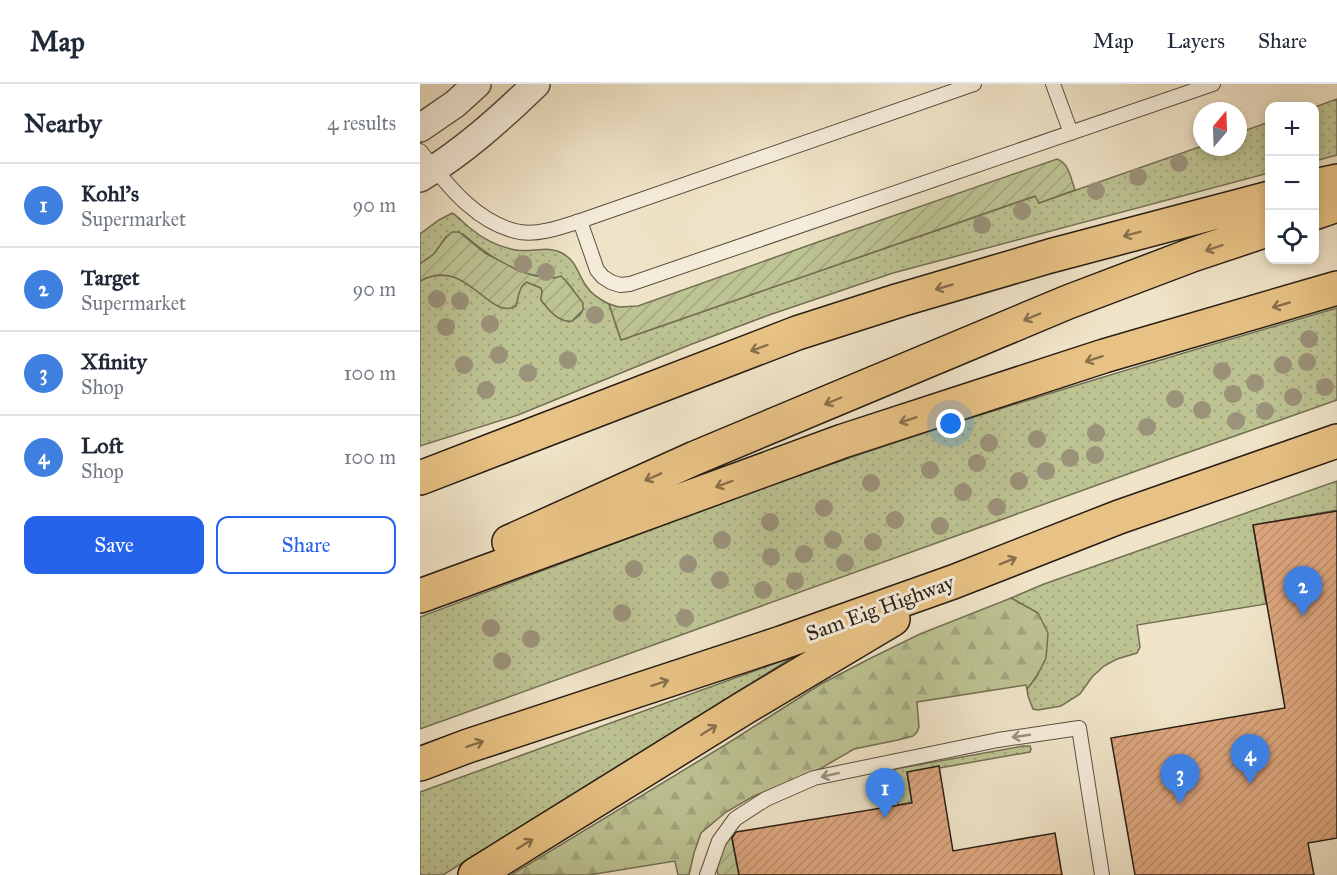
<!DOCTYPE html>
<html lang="en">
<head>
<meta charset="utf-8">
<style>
  body { margin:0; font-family:"IM FELL Great Primer",serif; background:#f6f6f7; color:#1f2937 }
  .controls { position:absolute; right:18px; top:18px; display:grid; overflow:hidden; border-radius:12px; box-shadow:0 3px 9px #0003 }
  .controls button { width:54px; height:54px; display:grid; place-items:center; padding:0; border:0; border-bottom:2px solid #e0e1e3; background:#fff; color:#1f2937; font:30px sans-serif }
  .compass { position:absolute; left:773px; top:18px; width:54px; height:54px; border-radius:50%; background:#fff; box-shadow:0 3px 9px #0003; rotate:19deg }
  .you { position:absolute; left:531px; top:340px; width:21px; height:21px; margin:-15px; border:4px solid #fff; border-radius:50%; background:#1a73e8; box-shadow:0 0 0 9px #1a73e833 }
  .badge { display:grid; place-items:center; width:39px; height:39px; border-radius:50%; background:#2563eb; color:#fff; font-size:20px; font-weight:700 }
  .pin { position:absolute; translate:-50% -50px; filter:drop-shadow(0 2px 3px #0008) }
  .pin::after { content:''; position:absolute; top:32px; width:21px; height:18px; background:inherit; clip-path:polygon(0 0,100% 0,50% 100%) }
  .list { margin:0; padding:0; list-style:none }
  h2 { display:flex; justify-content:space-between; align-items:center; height:78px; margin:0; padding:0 24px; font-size:26px }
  h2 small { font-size:20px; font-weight:400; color:#747a83 }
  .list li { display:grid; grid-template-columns:39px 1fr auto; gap:18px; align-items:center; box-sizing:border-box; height:84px; padding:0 24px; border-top:2px solid #e0e1e3 }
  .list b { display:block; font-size:22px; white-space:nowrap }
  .list p { margin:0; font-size:20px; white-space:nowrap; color:#747a83 }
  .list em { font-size:20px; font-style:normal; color:#747a83 }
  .actions { display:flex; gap:12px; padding:18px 24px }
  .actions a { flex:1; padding:14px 0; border:2px solid #2563eb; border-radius:12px; text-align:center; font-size:21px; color:#2563eb }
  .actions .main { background:#2563eb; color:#fff }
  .icon { flex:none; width:33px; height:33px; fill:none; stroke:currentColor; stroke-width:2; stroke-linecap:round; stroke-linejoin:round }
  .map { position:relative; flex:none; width:917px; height:791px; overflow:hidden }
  header { display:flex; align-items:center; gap:36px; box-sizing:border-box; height:84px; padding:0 30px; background:#fff; border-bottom:2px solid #e0e1e3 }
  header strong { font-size:28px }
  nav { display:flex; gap:33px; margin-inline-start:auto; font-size:21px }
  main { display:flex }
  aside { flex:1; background:#fff }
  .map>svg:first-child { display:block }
  .grass { fill:url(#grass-dots); stroke:#727054; stroke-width:1.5 }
  .forest { fill:url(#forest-firs); stroke:#727054; stroke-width:1.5 }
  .garden { fill:url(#garden-furrows); stroke:#727054; stroke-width:1.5 }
  .building { fill:url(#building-hatch); stroke:#281d14; stroke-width:1.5 }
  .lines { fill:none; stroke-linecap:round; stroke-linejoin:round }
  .lane-casing { stroke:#5a4f41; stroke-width:16 }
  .street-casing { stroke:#5a4f41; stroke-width:30 }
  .highway-casing { stroke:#281d14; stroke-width:36 }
  .lane { stroke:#f5eddb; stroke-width:14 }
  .street { stroke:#f5eddb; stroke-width:27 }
  .highway { stroke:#e8c284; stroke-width:33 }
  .tree { fill:#9b927a }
  .oneway { stroke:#88704c }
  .oneway2 { stroke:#998f81 }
  .labels { text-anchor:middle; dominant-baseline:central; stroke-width:6; stroke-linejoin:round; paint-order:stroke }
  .street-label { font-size:21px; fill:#281d14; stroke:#f5eddb }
</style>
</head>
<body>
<header>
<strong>Map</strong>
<nav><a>Map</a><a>Layers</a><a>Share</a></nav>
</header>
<main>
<aside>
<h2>Nearby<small>4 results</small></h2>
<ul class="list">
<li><span class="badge" style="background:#3f7fe0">1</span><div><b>Kohl's</b><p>Supermarket</p></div><em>90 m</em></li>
<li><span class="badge" style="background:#3f7fe0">2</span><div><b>Target</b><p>Supermarket</p></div><em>90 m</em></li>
<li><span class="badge" style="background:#3f7fe0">3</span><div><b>Xfinity</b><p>Shop</p></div><em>100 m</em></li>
<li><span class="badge" style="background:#3f7fe0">4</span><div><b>Loft</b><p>Shop</p></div><em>100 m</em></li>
</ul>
<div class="actions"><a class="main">Save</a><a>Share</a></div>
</aside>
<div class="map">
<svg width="917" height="791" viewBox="0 0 917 791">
  <defs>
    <pattern id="grass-dots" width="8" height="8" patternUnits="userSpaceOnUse" patternTransform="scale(1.5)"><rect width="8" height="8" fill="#bdc393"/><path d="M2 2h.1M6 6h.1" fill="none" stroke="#a2a77e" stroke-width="1.8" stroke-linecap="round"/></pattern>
    <pattern id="forest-firs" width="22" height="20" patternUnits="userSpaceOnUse" patternTransform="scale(1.5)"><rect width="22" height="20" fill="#bdc393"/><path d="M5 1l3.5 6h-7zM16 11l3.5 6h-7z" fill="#a2a77e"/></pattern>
    <pattern id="garden-furrows" width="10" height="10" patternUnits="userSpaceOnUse" patternTransform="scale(1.5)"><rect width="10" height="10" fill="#bdc393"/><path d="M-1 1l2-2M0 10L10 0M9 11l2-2" fill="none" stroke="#a2a77e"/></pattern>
    <pattern id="building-hatch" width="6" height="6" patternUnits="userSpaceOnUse" patternTransform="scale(1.5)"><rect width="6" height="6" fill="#dda67e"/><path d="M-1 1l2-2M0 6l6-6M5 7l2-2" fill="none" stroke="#be8e6c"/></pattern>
  </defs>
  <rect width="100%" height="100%" fill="#f0e4c8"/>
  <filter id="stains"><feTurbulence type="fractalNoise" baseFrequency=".00333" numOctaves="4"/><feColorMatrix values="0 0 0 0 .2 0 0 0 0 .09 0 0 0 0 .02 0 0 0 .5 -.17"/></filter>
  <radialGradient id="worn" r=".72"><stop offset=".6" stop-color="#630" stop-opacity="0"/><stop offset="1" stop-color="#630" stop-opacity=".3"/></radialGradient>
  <path class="grass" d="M917,15V71L895,77V23Z
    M849,38V89L473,189L349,231L272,260L98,331L0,362V197C12,190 28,190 41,195C47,198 51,202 57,204C70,210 83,216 96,222C98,214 99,202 106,198L121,204L122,207L121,216L131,228L149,238C170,229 163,220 153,206C150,202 148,198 143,196C129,190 112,194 97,187C77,177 60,165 43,150L26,153L14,170L0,180V150L19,136L32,129C39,133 43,139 50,144C63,155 79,163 96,166C111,169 128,161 142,169C158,178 157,190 167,203C172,211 181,216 189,220L201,256L616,112L619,119L782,62V63H818V49Z
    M917,224V316L744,377L0,645V533C152,476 303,416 456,365C609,314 763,269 917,224Z
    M917,397V426L833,441L846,520L717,541L720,563L717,569L697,575L684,582L672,593L660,610L641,622L618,626L613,625L608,612L607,605L617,592L618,529L591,514L624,500Z
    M373,573L23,791H0V708Z
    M603,662H610L611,665L610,668L519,684V683L487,688L492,718L478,721L473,691L475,685Z"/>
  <path class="forest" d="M591,514L618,529L628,549L626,574L617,592L607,605L606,601L497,618L499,643L497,648L493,652L478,656L434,665L398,686L334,712L306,728L281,749L274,769L269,791H258L255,777L169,791H91L305,661L401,600L449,575L500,550Z"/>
  <path class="garden" d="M637,75C649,79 651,95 655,106L619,119L615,112L201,256L189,220L199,223L218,222L398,158Z
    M32,148H39L65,169L99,187L116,192L134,194L141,192L146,197L163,219V226L152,237C138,239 129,226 121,216L122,207L121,204L107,198C99,202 98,214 96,222C69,238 46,171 0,197V180L14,170L26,153Z
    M311,750L319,791H298L295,776Z"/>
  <path class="building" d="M917,427V754L888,759L894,791H715L691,654L865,624L833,441Z
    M519,682L533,767L635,749L642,791H319L312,754L316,748L492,719L487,688Z"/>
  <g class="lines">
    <defs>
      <path id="lane" d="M633,0L651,49
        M0,67C26,99 56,140 100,148C120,151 141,143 160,137L554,0
        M160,137L177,186L183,193L191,198L200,201L210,200L793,0
        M287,791L299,757L315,735L346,715L394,694L578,656L659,644L682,791"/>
      <path id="street" d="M0,44L35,20L57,0
        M0,94C43,68 80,35 116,0"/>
      <path id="highway" d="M894,102L917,97
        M894,129L917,121
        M0,394L377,249L480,216L630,172L850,114
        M89,458L275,374L648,218L772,171L850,145
        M0,512L423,357L684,272L917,204
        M0,680L48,662L361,559L533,498L699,433L917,357
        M55,791L324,624L473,535"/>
    </defs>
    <use href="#lane" class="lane-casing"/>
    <use href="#street" class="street-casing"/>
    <use href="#highway" class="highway-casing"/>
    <use href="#lane" class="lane"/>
    <use href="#street" class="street"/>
    <use href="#highway" class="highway"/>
  </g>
  <g class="tree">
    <circle cx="759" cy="79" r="9"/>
    <circle cx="718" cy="93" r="9"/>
    <circle cx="676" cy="107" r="9"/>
    <circle cx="602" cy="127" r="9"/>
    <circle cx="562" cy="141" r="9"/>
    <circle cx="103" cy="180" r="9"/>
    <circle cx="126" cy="188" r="9"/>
    <circle cx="17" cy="215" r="9"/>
    <circle cx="40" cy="217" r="9"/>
    <circle cx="175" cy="231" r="9"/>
    <circle cx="70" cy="240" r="9"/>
    <circle cx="26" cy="243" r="9"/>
    <circle cx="889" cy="255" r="9"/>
    <circle cx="79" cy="271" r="9"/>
    <circle cx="148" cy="276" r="9"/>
    <circle cx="887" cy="278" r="9"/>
    <circle cx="44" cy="281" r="9"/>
    <circle cx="863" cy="281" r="9"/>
    <circle cx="802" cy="287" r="9"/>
    <circle cx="108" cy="289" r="9"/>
    <circle cx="835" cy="299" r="9"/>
    <circle cx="905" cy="303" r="9"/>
    <circle cx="66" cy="306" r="9"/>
    <circle cx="813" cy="310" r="9"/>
    <circle cx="873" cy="313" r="9"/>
    <circle cx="755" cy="315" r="9"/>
    <circle cx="782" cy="326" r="9"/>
    <circle cx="845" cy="327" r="9"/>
    <circle cx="816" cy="337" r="9"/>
    <circle cx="727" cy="343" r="9"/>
    <circle cx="676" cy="349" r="9"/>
    <circle cx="617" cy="355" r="9"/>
    <circle cx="569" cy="359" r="9"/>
    <circle cx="675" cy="371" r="9"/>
    <circle cx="650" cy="374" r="9"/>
    <circle cx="557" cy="379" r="9"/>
    <circle cx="510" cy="386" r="9"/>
    <circle cx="626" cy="387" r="9"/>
    <circle cx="599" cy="397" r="9"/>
    <circle cx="451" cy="399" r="9"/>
    <circle cx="543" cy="408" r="9"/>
    <circle cx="577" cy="423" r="9"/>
    <circle cx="404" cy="424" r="9"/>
    <circle cx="475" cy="436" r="9"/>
    <circle cx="350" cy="438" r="9"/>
    <circle cx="520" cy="442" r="9"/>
    <circle cx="302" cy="456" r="9"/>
    <circle cx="413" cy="456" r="9"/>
    <circle cx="453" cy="458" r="9"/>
    <circle cx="384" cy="470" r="9"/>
    <circle cx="351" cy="473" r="9"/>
    <circle cx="425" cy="479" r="9"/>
    <circle cx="268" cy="480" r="9"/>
    <circle cx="214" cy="485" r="9"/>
    <circle cx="300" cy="496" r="9"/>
    <circle cx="375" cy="497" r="9"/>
    <circle cx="343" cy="506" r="9"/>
    <circle cx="202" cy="529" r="9"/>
    <circle cx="265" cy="534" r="9"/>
    <circle cx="71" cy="544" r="9"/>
    <circle cx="111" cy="555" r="9"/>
    <circle cx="82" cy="577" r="9"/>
  </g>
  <defs><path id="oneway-shaft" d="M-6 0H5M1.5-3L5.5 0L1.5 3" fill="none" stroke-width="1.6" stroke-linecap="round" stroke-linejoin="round" transform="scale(1.5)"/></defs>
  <g class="oneway">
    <use href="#oneway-shaft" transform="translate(712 150) rotate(165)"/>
    <use href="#oneway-shaft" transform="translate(794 164) rotate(161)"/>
    <use href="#oneway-shaft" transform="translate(524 203) rotate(164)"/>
    <use href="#oneway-shaft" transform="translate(861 221) rotate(164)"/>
    <use href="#oneway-shaft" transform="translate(612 233) rotate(157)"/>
    <use href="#oneway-shaft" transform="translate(339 264) rotate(160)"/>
    <use href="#oneway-shaft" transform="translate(674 275) rotate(162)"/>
    <use href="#oneway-shaft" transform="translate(413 317) rotate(157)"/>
    <use href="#oneway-shaft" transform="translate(488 336) rotate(162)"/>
    <use href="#oneway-shaft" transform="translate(233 393) rotate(156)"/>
    <use href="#oneway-shaft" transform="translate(304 400) rotate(160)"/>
    <use href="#oneway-shaft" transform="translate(588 477) rotate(-22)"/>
    <use href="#oneway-shaft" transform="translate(240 599) rotate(-18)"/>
    <use href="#oneway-shaft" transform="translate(289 646) rotate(-32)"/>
    <use href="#oneway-shaft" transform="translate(55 660) rotate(-19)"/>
    <use href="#oneway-shaft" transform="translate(105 760) rotate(-32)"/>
  </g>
  <g class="oneway2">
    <use href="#oneway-shaft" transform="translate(601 652) rotate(172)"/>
    <use href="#oneway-shaft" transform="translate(410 691) rotate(167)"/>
  </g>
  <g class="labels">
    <g class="street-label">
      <text transform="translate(460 524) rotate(-20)">Sam Eig Highway</text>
    </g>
  </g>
  <rect width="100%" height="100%" filter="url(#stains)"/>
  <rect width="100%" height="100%" fill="url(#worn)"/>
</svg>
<div class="controls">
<button>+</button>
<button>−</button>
<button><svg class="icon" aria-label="locate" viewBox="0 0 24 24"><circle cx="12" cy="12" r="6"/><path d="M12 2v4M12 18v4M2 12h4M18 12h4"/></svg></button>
</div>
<svg class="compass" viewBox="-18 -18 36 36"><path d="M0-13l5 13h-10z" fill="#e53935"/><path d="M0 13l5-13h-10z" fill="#747a83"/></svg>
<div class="you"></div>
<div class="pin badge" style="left:465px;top:734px;background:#3f7fe0">1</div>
<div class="pin badge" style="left:883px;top:532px;background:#3f7fe0">2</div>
<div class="pin badge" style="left:760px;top:720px;background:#3f7fe0">3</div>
<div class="pin badge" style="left:830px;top:700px;background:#3f7fe0">4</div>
</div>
</main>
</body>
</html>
